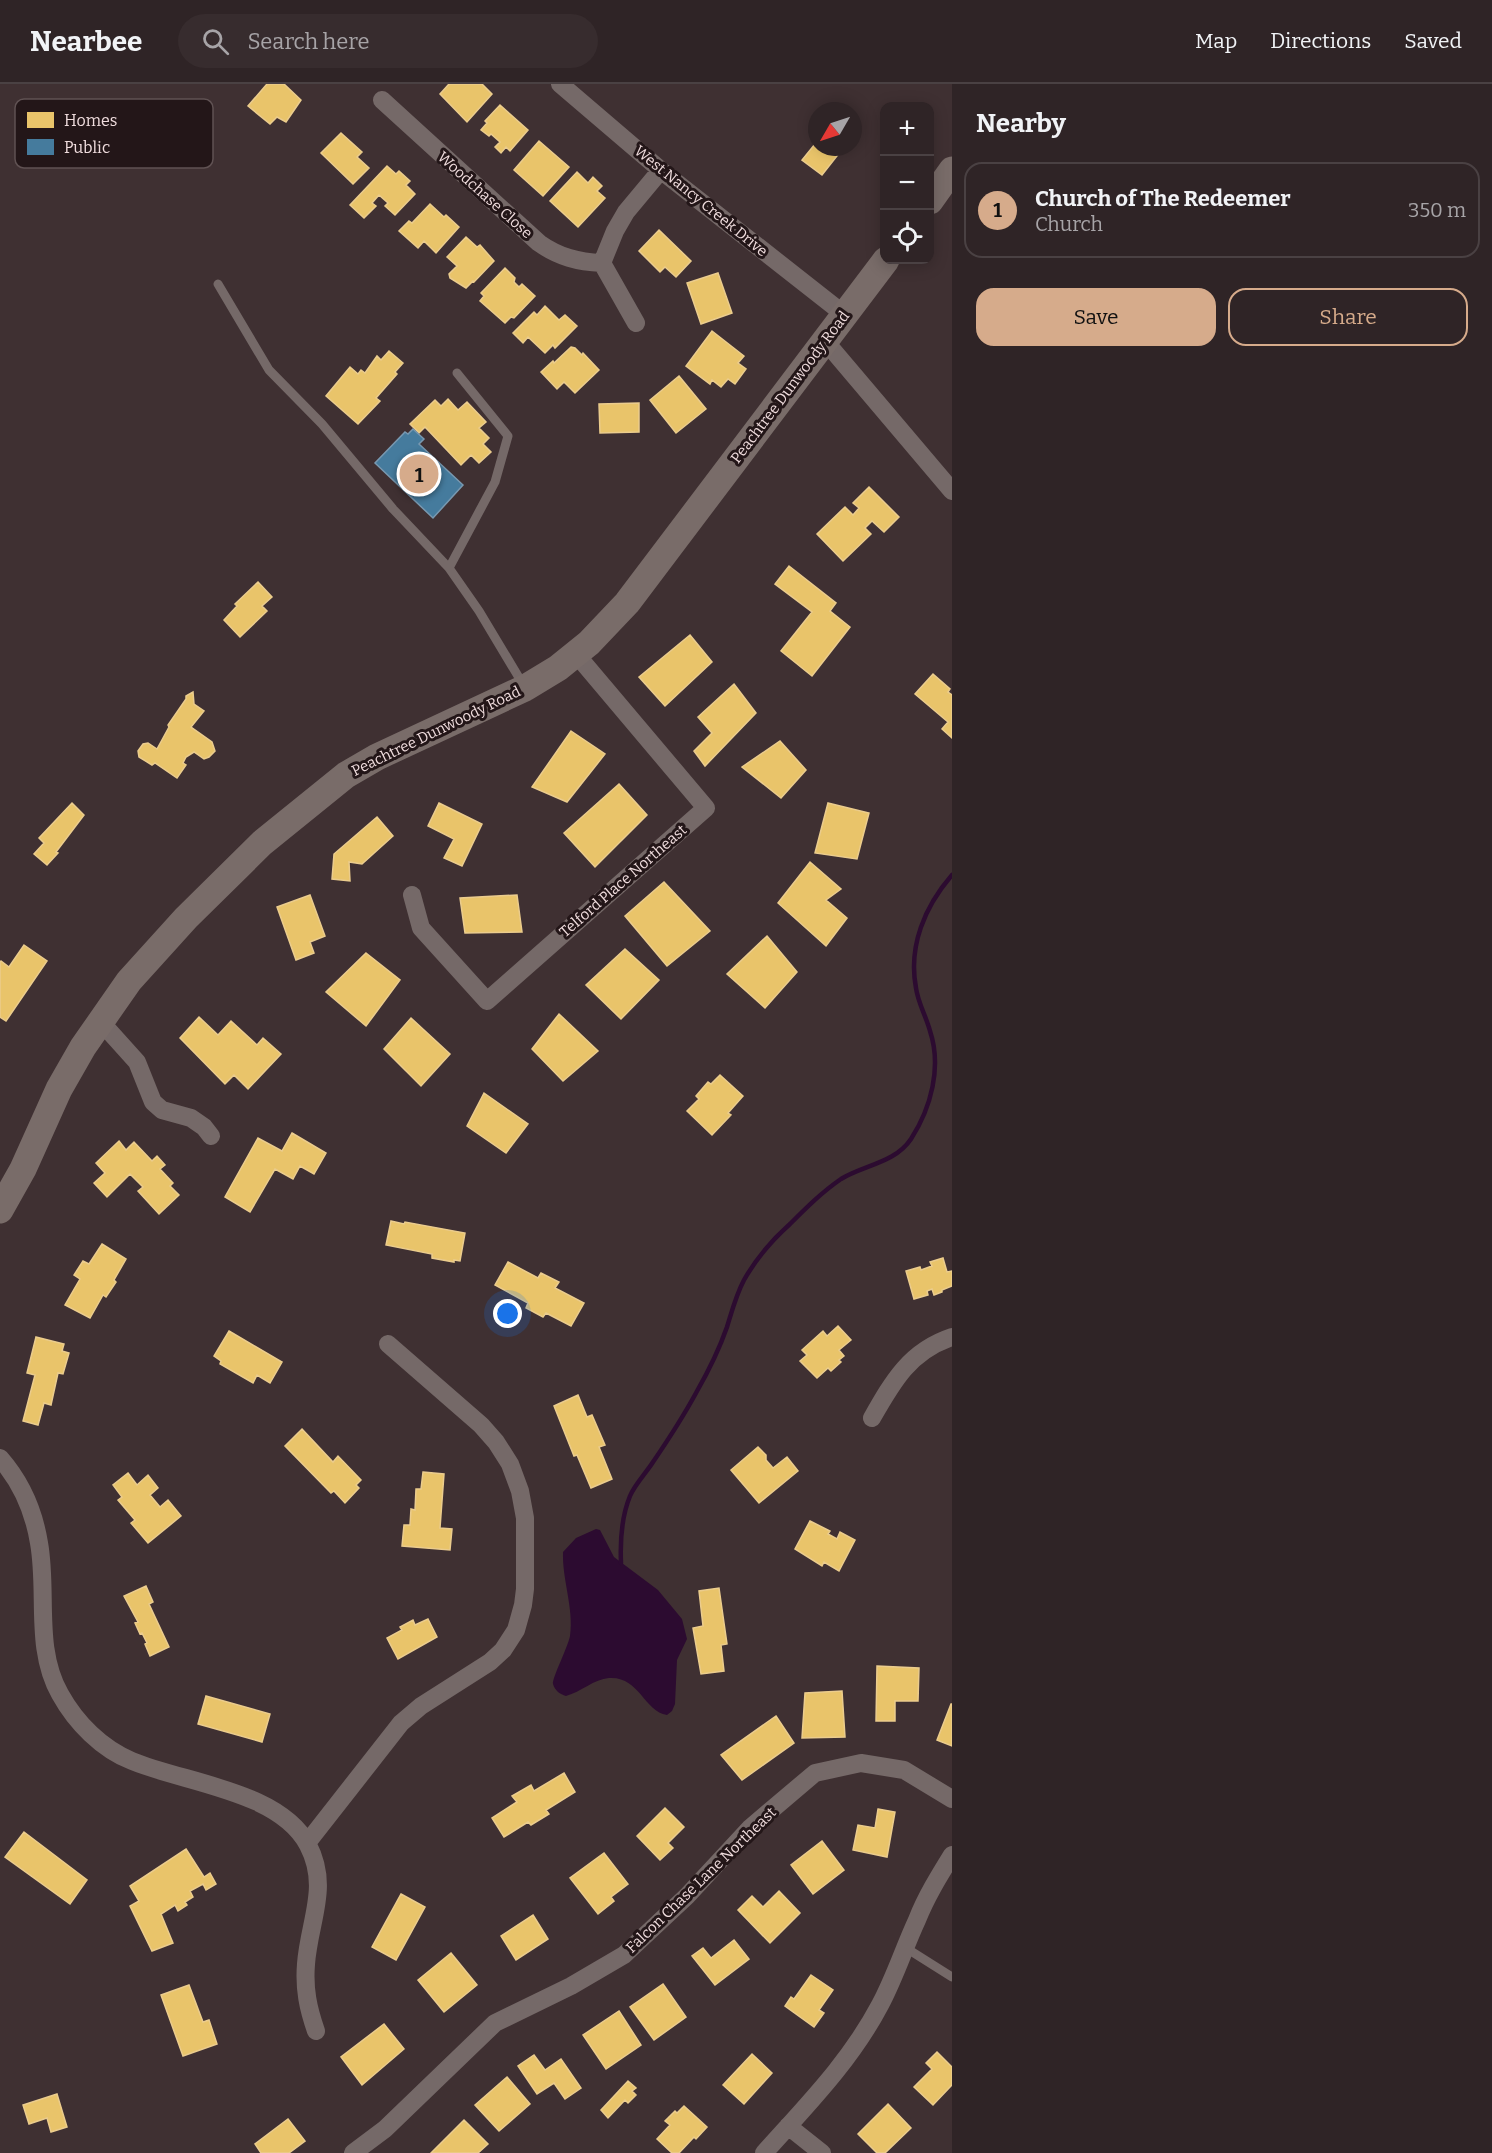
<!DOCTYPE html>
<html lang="en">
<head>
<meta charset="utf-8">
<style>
  body { margin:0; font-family:Bitter,serif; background:#372c2e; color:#f1f3f6 }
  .controls { position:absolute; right:18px; top:18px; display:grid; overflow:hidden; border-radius:12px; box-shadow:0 3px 15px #0003 }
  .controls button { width:54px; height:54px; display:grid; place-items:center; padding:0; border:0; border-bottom:2px solid #4a4143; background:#2f2426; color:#f1f3f6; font:30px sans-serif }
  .compass { position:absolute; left:808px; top:18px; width:54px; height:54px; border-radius:50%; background:#2f2426; box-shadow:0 3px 15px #0003; rotate:231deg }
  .you { position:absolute; left:508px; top:1230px; width:21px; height:21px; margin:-15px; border:4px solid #fff; border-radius:50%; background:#1a73e8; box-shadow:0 0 0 9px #1a73e833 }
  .badge { display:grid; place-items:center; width:39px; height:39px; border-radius:50%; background:#d6ab8b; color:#111; font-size:20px; font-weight:700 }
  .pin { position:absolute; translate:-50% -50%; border:3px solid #fff; box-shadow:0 2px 6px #0006 }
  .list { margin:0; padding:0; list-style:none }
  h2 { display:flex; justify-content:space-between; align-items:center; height:78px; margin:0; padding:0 24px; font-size:26px }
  h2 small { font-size:20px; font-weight:400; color:#a7a4a7 }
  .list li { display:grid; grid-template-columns:39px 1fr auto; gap:18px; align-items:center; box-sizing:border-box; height:96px; margin:0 12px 12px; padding:0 12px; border:2px solid #4a4143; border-radius:18px }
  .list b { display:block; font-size:22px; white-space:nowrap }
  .list p { margin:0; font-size:20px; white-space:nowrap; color:#a7a4a7 }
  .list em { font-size:20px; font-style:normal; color:#a7a4a7 }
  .actions { display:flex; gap:12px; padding:18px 24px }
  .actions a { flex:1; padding:14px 0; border:2px solid #d6ab8b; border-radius:18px; text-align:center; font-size:21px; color:#d6ab8b }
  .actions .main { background:#d6ab8b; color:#111 }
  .icon { flex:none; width:33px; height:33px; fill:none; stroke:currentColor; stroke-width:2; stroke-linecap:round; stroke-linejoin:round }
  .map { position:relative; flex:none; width:952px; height:2069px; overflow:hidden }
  header { display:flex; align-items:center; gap:36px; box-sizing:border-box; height:84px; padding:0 30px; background:#2f2426; border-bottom:2px solid #4a4143 }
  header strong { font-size:28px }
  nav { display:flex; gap:33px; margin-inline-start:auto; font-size:21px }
  .search { width:420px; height:54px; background:#372c2e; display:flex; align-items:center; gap:15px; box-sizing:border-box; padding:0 21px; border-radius:33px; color:#a7a4a7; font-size:22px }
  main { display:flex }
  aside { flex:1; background:#2f2426 }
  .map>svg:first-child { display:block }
  .water { fill:#2c0b30 }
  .homes { fill:#e9c46a; stroke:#ebcc8d; stroke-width:1.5 }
  .public { fill:#457b9d; stroke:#7898b0; stroke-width:1.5 }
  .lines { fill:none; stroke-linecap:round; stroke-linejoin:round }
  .stream { stroke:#2c0b30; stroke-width:4.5 }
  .service { stroke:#756968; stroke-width:9 }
  .minor { stroke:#756968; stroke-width:18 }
  .secondary { stroke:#796c69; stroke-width:27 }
  .labels { text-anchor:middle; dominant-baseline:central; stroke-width:6; stroke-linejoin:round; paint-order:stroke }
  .street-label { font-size:15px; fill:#f0ddde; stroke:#231618 }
  .key { fill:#231618; stroke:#605253; stroke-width:1.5 }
  .key-label { font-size:16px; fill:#f0ddde }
</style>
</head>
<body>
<header>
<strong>Nearbee</strong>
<div class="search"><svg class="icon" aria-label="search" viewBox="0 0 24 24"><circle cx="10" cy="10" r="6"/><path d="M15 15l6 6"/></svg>Search here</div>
<nav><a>Map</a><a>Directions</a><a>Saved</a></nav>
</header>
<main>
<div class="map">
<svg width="952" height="2069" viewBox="0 0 952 2069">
  <rect width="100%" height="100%" fill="#3f3032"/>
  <path class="water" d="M596,1445L600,1446L614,1473L658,1506L682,1535L687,1555L677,1576L675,1620L672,1627L667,1631C644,1627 639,1592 609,1594C594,1595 581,1608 566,1612C560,1610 555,1607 553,1600C552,1594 568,1563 570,1552C574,1524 562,1496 563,1468L576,1454Z"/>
  <path class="homes" d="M267,0H284L301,16L286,38L277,33L270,40L248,22Z
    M449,0H482L492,10L467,38L440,10Z
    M500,21L528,46L510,67L506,63L501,69L495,63L500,58L491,50L489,52L481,46L487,39L485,37Z
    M341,49L362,68L357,73L369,84L353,100L321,69Z
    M539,57L569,83L543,112L514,86Z
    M815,60H817V63H844L822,91L802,76Z
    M387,82L396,90L399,87L410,97L406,101L415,110L395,131L385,122L388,119L379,111L372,119L376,122L364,134L350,121Z
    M577,88L588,99L593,93L602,102L597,107L605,114L578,143L550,117Z
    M430,120L444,133L446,131L459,143L436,169L424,157L418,164L399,147L409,137L412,139Z
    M659,146L691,177L676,193L665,183L660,188L639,167Z
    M466,153L477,163L480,161L494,177L474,198L473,197L466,204L450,194L449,190L457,182L447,173Z
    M505,184L515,194L514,198L519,203L522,200L535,212L514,234L511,233L505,239L480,217L484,212L481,209Z
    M718,189L732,229L701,240L687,199Z
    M545,222L559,236L565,231L577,242L555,264L553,261L545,269L528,253L523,259L513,249L534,228L537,231Z
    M712,247L744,272L738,279L746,285L735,300L728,295L721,303L712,296L710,300L686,282Z
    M571,263L575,264L582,271L583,269L599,286L575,309L564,298L557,305L541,288L553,277L554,279Z
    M389,267L403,279L395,288L397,290L376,314L380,317L358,340L326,312L350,283L358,290L361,286L365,289L377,272L381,276Z
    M679,292L706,325L676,349L650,316Z
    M448,315L458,326L467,318L486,338L479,344L489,354L483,360L491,368L479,379L471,371L461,381L425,343L419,349L410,340L435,316L441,322Z
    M639,319V348L600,349L599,320Z
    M869,403L899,433L884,448L872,437L865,444L871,450L843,477L817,450L845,423L853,431L859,424L853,419Z
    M789,482L836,519L830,527L850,543L812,592L781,567L812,528L775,500Z
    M258,498L272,513L262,522L267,527L240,553L224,536L237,522L235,520Z
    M690,551L712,578L665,622L639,593Z
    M933,590L950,605L948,608L952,611V654L942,645L948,638L915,610Z
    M734,600L756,629L705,682L694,667L712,649L698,633Z
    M193,608L194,620L204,627L191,643L212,658L215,667L209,673L204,675L194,668L186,673L183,679L186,681L177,694L155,679L152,681L139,673L138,667L143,660L148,659L157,665L169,643L168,641L186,615V612Z
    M571,647L605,670L567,718L532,703Z
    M780,657L806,686L781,714L742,683Z
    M619,700L647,731L595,783L564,749Z
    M72,719L84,731L56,768L58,769L47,781L34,770L44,759L39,754Z
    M439,719L482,740L462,782L444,774L454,755L428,742Z
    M828,719L869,729L857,775L815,769Z
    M377,733L393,752L362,780L349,778L350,797L332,795L334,770Z
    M810,778L841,805L826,816L847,834L826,862L778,819Z
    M664,798L710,847L667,882L625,832Z
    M310,811L325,852L310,858L314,869L296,876L277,823Z
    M517,811L522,848L465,849L460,814Z
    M767,852L797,888L765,924L727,890Z
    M24,861L47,877L6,937L0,933V878L1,877L9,883Z
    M625,865L659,896L621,935L586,901Z
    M366,869L400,896L366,942L326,908Z
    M559,930L598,967L563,997L532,965Z
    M199,933L218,951L231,937L257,961L263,954L281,970L248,1005L234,991L225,1000L180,954Z
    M411,934L450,970L421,1002L384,965Z
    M720,991L743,1012L728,1029L731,1031L712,1051L687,1027L699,1015L696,1012L708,998L711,1000Z
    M484,1009L528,1040L506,1069L467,1042Z
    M292,1049L326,1069L314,1090L300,1082L293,1095L275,1085L250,1128L225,1113L258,1054L282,1067Z
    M119,1057L126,1066L134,1058L152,1077L157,1072L165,1081L160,1085L173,1099L170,1102L179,1111L159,1130L138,1107L143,1103L130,1090L107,1113L94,1099L105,1089L96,1079Z
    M391,1137L404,1140L405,1138L465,1149L460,1177L454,1176V1178L432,1174V1170L386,1161Z
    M102,1160L126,1175L114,1196L116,1198L106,1213L103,1211L90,1234L65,1221L80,1195L74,1191L83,1177L89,1180Z
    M943,1174L947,1188L952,1187V1202L942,1206V1208L934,1211L932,1205L927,1207L928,1211L914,1215L906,1187L920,1183L921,1186L932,1182L930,1178Z
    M508,1178L538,1194L541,1189L559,1198L555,1204L584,1219L571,1242L546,1229L543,1233L526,1224L528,1219L495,1201Z
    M838,1242L851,1256L839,1266L844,1272L839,1276L841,1278L831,1287L828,1284L817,1294L800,1277L807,1271L802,1266L823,1247L827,1252Z
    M229,1247L282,1278L270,1299L257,1291L253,1299L220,1280L221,1277L214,1272Z
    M36,1253L64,1260L62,1267L69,1269L63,1290L58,1289L51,1321L44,1319L38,1341L23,1337L35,1291L27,1289Z
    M578,1311L587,1333L592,1331L605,1361L599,1363L612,1395L591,1404L577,1371L574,1372L554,1322Z
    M302,1345L333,1378L338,1372L361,1396L356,1401L359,1404L345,1419L334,1407L331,1409L285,1362Z
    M758,1363L766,1371V1376L773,1384L787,1373L798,1387L759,1419L731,1386Z
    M423,1388L444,1390L440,1444L452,1445L450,1466L402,1462L404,1441H410L411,1425L415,1426L416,1405H421Z
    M128,1389L137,1401L148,1391L158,1404L150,1411L160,1423L168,1416L181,1432L148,1459L131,1439L135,1436L118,1416L122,1413L113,1401Z
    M810,1437L830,1447L828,1450L837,1455L840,1448L855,1456L839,1487L824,1478L822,1482L795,1465Z
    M146,1502L153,1518L149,1520L169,1563L150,1572L145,1560L147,1559L142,1549L140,1550L135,1539L138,1538L124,1512Z
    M719,1504L727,1560L721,1561L724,1587L701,1590L693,1544L703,1542L699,1507Z
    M428,1535L437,1553L398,1575L387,1554L402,1546L400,1543L413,1536L415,1541Z
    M877,1582L919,1584L918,1617H895V1637H876Z
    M842,1607L845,1653L802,1654L805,1609Z
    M206,1612L270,1630L262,1658L198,1640Z
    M951,1620H952V1662L937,1656Z
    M776,1632L794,1659L742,1696L721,1671Z
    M564,1689L575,1708L546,1726L549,1730L531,1741L528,1738L504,1753L492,1734L517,1718L512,1712L531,1701L534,1707Z
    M665,1724L684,1743L668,1759L673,1764L660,1776L637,1752Z
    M878,1725L895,1728L887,1773L853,1766L858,1741L875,1744Z
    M24,1748L87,1796L70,1820L5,1773Z
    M822,1757L844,1786L813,1810L791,1781Z
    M186,1765L204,1793L210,1789L216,1800L206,1806L203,1800L190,1807L193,1813L185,1818L187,1821L178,1827L175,1821L161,1830L173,1859L152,1867L130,1822L139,1817L130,1802Z
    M604,1769L628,1800L611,1813L614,1817L598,1830L570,1794Z
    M779,1807L800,1829L770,1859L738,1826L752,1812L763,1823Z
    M401,1810L425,1823L396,1876L372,1863Z
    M533,1831L548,1855L516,1876L501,1852Z
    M734,1856L749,1875L715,1901L692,1872L703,1864L711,1874Z
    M451,1869L477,1901L444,1928L418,1896Z
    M811,1891L833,1906L819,1926L824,1929L814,1943L785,1922L791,1913L794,1915Z
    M663,1900L686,1933L654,1956L630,1923Z
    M189,1901L203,1938L209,1936L217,1960L183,1972L161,1911Z
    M619,1927L641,1961L606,1985L583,1951Z
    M384,1940L404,1965L362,2001L341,1973Z
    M937,1968L952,1983V2001L933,2021L914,2003L932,1985L926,1979Z
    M752,1970L772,1989L744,2020L723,2001Z
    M534,1971L545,1986L561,1975L581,2004L565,2015L554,1999L537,2010L518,1982Z
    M507,1993L530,2020L499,2047L475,2021Z
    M628,1997L636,2004L632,2007L636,2011L628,2019L625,2016L608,2034L601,2026Z
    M57,2010L67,2043L51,2048L47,2034L29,2040L23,2021Z
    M888,2020L911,2044L885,2069H877L858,2050Z
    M684,2022L707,2043L696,2055L694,2053L679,2069H672L657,2055L670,2041L665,2037L675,2027L677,2029Z
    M288,2035L305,2057L289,2069H261L255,2060Z
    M464,2036L488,2060L478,2069H431Z"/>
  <path class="public" d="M413,345L424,355L419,360L463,401L433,434L375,379L405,348L408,350Z"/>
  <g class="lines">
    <path class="stream" d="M621,1479C620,1456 621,1434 630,1412C635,1400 646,1389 653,1378C668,1356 683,1333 696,1309C708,1288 719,1266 727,1243C732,1227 736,1211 744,1196C756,1175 772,1156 790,1140C806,1124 822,1108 841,1095C864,1081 895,1079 911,1055C931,1024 942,983 930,947C926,932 918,919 916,904C908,862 925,822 952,791"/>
    <path class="service" d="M218,200L269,286L322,340L393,425L449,484L479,527L524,602
      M449,484L495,398L508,352L457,289
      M906,1864L952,1893"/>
    <path class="minor" d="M560,0L663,88L845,231
      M382,16L539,159C559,173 578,178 602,179
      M602,179L615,147L626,128L661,86
      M602,179L636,239
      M825,257L952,407
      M412,811L421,844L487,917L706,724L576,570
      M101,938L137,978L153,1018L162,1026L191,1034L204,1043L211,1052
      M872,1334C893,1297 910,1267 952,1253
      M0,1374C21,1398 34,1428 39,1459C48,1509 34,1564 60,1610C76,1639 102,1665 132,1677C185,1699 280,1707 308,1761C330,1803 309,1837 306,1880C304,1905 308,1924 316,1947
      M307,1759L401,1639L421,1622L490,1578L503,1566L516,1546L523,1521L525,1505V1434L520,1407L510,1380L496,1358L481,1341L388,1260
      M788,2042L822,2069
      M353,2069L385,2045L495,1939L571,1902L624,1871L687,1812L750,1744L815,1689L861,1679L904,1686L952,1715
      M764,2069C806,2022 850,1978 880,1921C895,1893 904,1864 917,1836C926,1813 939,1792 952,1771"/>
    <path class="secondary" d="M930,117L952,86
      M0,1126L23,1085L59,1005L83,963L129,897L186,834L262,759L346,691L377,673L525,604L558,584L589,559L627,519L886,176"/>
  </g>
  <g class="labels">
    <g class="street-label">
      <text transform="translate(485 111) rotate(42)">Woodchase Close</text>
      <text transform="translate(701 117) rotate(39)">West Nancy Creek Drive</text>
      <text transform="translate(790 303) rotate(-53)">Peachtree Dunwoody Road</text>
      <text transform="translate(436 647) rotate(-26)">Peachtree Dunwoody Road</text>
      <text transform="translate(623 797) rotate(-41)">Telford Place Northeast</text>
      <text transform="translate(701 1796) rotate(-44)">Falcon Chase Lane Northeast</text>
    </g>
  </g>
  <rect x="15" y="15" width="198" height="69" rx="9" class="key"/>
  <rect x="27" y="28" width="27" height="16" fill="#e9c46a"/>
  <rect x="27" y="55" width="27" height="16" fill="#457b9d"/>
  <g class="key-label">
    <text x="64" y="42">Homes</text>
    <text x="64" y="69">Public</text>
  </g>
</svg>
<div class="controls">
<button>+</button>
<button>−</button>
<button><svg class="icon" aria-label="locate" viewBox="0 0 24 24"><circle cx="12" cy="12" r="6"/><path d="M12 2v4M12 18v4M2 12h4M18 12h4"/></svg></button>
</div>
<svg class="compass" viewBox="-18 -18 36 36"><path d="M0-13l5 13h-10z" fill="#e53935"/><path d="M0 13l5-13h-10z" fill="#a7a4a7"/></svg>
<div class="you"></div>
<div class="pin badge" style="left:419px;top:390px">1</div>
</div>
<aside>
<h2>Nearby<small></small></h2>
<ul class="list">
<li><span class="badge">1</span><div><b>Church of The Redeemer</b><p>Church</p></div><em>350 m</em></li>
</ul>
<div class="actions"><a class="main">Save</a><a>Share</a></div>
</aside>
</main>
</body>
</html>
